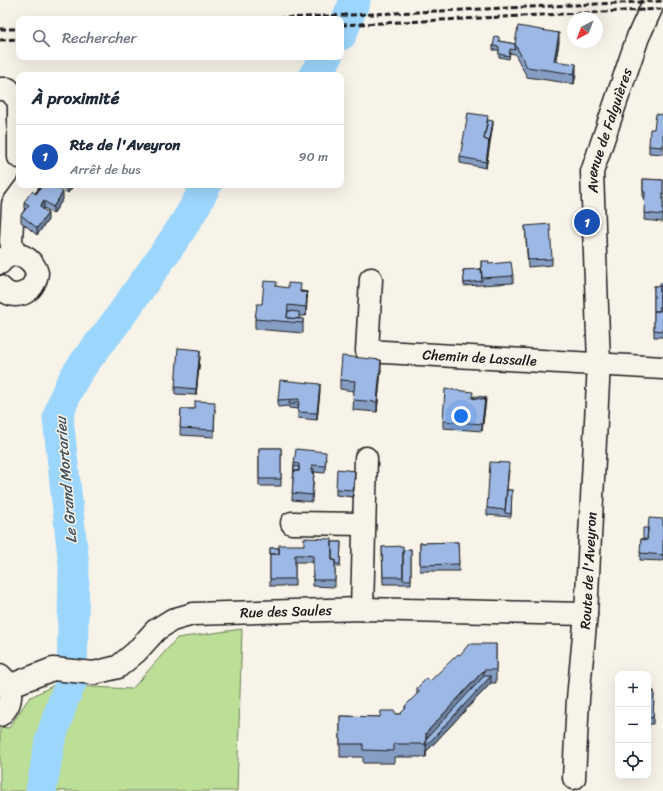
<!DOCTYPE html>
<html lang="fr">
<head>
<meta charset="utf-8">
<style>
  body { margin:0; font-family:Sriracha,sans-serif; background:#f6f6f7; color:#1f2937 }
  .controls { position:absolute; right:12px; bottom:12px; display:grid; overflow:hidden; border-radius:8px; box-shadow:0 4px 16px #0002 }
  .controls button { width:36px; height:36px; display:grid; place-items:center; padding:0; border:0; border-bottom:1px solid #e0e1e3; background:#fff; color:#1f2937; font:20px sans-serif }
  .compass { position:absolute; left:567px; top:12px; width:36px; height:36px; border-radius:50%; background:#fff; box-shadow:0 4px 16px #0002; rotate:222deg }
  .you { position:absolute; left:461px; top:416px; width:14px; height:14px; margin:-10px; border:3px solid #fff; border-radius:50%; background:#1a73e8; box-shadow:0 0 0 6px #1a73e833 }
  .badge { display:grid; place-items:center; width:26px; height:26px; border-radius:50%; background:#0b8043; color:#fff; font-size:13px; font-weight:700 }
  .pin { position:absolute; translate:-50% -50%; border:2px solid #fff; box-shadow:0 1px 4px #0006 }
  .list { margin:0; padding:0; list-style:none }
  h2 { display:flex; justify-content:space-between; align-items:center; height:52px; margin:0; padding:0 16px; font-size:17px }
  h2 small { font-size:13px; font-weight:400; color:#747a83 }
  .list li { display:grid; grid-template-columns:26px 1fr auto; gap:12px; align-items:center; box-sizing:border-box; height:64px; padding:0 16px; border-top:1px solid #e0e1e3 }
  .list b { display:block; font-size:15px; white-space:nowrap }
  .list p { margin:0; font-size:13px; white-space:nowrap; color:#747a83 }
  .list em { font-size:13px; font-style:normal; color:#747a83 }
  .icon { flex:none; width:22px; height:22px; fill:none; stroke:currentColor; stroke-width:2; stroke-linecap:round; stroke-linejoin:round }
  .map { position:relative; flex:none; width:663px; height:791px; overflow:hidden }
  .search { position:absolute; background:#fff; box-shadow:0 4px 16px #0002; left:16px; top:16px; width:328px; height:44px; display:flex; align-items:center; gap:10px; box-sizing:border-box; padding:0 14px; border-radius:8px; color:#747a83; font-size:15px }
  .panel { position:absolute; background:#fff; box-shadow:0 4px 16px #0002; left:16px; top:72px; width:328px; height:116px; border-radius:8px }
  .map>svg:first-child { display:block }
  .green { fill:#bdde97; stroke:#6c7d5a }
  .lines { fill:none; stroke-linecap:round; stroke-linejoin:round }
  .river { stroke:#9dd6fd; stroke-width:31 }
  .minor-casing { stroke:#1c1c1c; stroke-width:25 }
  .minor { stroke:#f7f3e8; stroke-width:22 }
  .rail { stroke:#1c1c1c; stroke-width:3; stroke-dasharray:6 3; stroke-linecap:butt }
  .wall { fill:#879ec4; stroke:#1c1c1c }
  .shaded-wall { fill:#6e81a0; stroke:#1c1c1c }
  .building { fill:#9db8e4; stroke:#1c1c1c }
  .labels { text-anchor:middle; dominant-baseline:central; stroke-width:3; stroke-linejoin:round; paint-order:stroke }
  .street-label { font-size:14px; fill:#1c1c1c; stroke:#f7f3e8 }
  .water-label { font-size:15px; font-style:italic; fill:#435460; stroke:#f7f3e8 }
</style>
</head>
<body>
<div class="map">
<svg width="663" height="791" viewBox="0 0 663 791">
  <rect width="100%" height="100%" fill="#f7f3e8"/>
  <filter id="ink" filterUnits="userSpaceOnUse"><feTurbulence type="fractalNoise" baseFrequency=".025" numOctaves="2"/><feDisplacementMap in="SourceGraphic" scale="8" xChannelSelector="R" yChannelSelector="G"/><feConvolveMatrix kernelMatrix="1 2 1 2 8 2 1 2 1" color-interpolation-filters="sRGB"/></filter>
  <g filter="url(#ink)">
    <path class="green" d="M242,629L237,791H0V727L9,728L29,698L54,685L132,689L177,638Z"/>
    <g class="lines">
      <path class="river" d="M341,35L355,0
        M314,75L327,57
        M41,791L50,741L63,701L72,681L74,566L58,418C68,378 86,361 110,330C123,313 135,295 147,278C169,247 190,219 206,185"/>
      <defs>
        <g id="minor">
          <path d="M0,89H8L19,101V157"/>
          <path d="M14,254L11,241L13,204L27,185"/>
          <path d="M0,263C12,247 32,256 37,273C35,293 14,303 0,287"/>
          <path id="s1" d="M371,279L367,351L663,368"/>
          <path d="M292,523L364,524"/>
          <path d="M362,609L366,458"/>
          <path id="s2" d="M9,686L53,669L94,673L118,667L136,652L156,630L172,620L193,614L362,609L586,614"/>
          <path d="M0,715C14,703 13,686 0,675"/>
          <path id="s3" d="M574,778L578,699L586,614L599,363L592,172L638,37L655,0"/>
        </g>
      </defs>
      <use href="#minor" class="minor-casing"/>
      <use href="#minor" class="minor"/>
      <path class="rail" d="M260,19L663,1
        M341,25L663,9
        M0,29H19
        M0,40L19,39"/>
    </g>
    <path class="wall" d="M499,41L515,44L559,42L556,61L576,74L574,84L527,77L515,54L510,53L509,59L499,57V50H493V46Z
      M663,115V154L649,153V146L654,129Z
      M488,120L493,124L486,168L460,163V157Z
      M643,179L663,180V222L644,220L645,199L643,198Z
      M40,185H74L68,193L59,187L58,189L63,199L53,214L44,208L43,209L48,220L37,235L21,222V215L25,209L24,208V202L36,194L40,188Z
      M525,226L552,259V265L528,267Z
      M481,261L489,264L513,276V283L464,286L463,270L481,269Z
      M663,283V337H654V286H660Z
      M277,287L307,292L306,316H299V319H303V333L255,329V319L262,304Z
      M200,357L196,395L175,394V387Z
      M381,369L377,412L353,410L354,391L340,389V380Z
      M320,391L317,420L298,418V409L289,408V406L278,407V400Z
      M473,397L486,400L482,431L443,428V421Z
      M181,409H215L214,437L180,435Z
      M259,448H281V486H259Z
      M326,458L325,473L314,472L312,502L292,500L294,463Z
      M509,470L507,490H512L511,517L487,515V508Z
      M355,478L353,497L336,495V489Z
      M663,519V561L640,560L641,539H643L648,528Z
      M332,542H341L340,567H335V587L313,586V562H295V586H270V548H279Z
      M458,542L459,571H420V543Z
      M382,547L403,550L411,549V584H383Z
      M496,644V683H491L426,752V757H394V763H363V757H340V716L380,717L395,714H400L405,710V706L417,694V688L429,680L431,681L460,655Z
      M648,691H654L653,724H648Z"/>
    <path class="shaded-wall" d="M559,33V42L554,71V61Z
      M576,64V74L574,84V74Z
      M493,121V124L486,168V162L489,141Z
      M56,185H59V187L55,193V186Z
      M69,185H74L68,193V187Z
      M63,192V199L53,214V207Z
      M44,201V208L40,214V207Z
      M48,213V220L37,235V228Z
      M307,292V302L306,316V307Z
      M200,350V357L196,395V389Z
      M381,360V369L377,412V402Z
      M320,384V391L317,420V413Z
      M485,399V406L482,431V424Z
      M355,471V478L353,497V490Z
      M484,670V683L491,676V683L426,752V757V733Z"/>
    <path class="building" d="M518,26L559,33L554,61L576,64L574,74L527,67L515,44Z
      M495,36L499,37V41L515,44V50L510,49L509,56L499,54V47L493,46Z
      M468,113L488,116L484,139L489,141L486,162L460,157Z
      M656,114L663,115V147L649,146L650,129H654Z
      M488,120L493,121L489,144V141L484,139Z
      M643,179L663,180V215L644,213L645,192L643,191Z
      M43,185H56L55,186L63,192L53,207L44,201L40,207L48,213L37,228L21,215L29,205L24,202L32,191L36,194Z
      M550,224L552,259L528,260L525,226Z
      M481,261H489V264L511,262L513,276L482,278Z
      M481,269L482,281L464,283L463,270Z
      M264,281L277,282L276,286L288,288V283L301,284L300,292H307L306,307L288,305L287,318L303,319V323L255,319L257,304H262Z
      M660,283H663V331L654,330V311H660Z
      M654,286H660V311H654Z
      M301,291L307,292V299V292H301Z
      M288,311L299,312V319L287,318Z
      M178,348L200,350L196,389L175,387Z
      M342,356L381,360L377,402L353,400L355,381L340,380Z
      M280,380L320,384L317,413L298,412L299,399L278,400Z
      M445,389L473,392L472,398L485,399L482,424L443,421Z
      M474,396L486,397L485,403V399L473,398Z
      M195,401L215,402L214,430L180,428L181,409H195Z
      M289,402H299L298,405L289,404Z
      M259,448H281V479H259Z
      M296,449L326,452L325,466L312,465L311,472H314L312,495L292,493L294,471H299V464L294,463Z
      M490,462L509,463L505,510L487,508Z
      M294,466L299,467V471H294Z
      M312,468L314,469V475V472H312Z
      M337,469L355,471L353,490L336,489Z
      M507,490H512L511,514L505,513Z
      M649,518L663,519V555L640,553L641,539L647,540Z
      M643,528H648L647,540L643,539Z
      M304,538L332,539V560H335V580H313V556L304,555H295V579H270V554H279V545H304Z
      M332,542H341L340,564H335V560H332Z
      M458,542L459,564L420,565V543Z
      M403,546V577H383L382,547Z
      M270,548H279V554H270Z
      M411,549V580H403V550Z
      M469,644H496V670H484L426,733V744H394V751L363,750V744H340V716L380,717L381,711H395V714H400L406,708L405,706L420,691L417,688L427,678L430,681L458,654L460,655Z
      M484,676H491L426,746V739Z
      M648,691H654L653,718L648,717Z"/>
  </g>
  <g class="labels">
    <g class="street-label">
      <text stroke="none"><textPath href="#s3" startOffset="651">Avenue de Falguières</textPath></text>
      <text stroke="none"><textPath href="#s1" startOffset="185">Chemin de Lassalle</textPath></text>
      <text stroke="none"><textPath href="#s3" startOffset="208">Route de l'Aveyron</textPath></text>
      <text stroke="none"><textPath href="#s2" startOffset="300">Rue des Saules</textPath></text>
    </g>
    <g class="water-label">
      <text transform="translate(66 480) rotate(-95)">Le Grand Mortarieu</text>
    </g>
  </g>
</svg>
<div class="controls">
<button>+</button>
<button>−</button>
<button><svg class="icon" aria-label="locate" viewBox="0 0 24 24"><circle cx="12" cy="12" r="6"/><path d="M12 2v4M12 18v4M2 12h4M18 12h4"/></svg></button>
</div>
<svg class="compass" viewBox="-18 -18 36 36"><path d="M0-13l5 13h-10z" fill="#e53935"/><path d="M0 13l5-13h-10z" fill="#747a83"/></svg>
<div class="you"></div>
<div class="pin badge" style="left:587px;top:222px;background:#1a4fb4">1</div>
<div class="search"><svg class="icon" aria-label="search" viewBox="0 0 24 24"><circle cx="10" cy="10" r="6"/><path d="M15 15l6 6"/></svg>Rechercher</div>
<section class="panel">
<h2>À proximité<small></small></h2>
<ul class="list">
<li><span class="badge" style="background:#1a4fb4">1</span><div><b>Rte de l'Aveyron</b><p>Arrêt de bus</p></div><em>90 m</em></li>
</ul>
</section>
</div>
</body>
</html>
